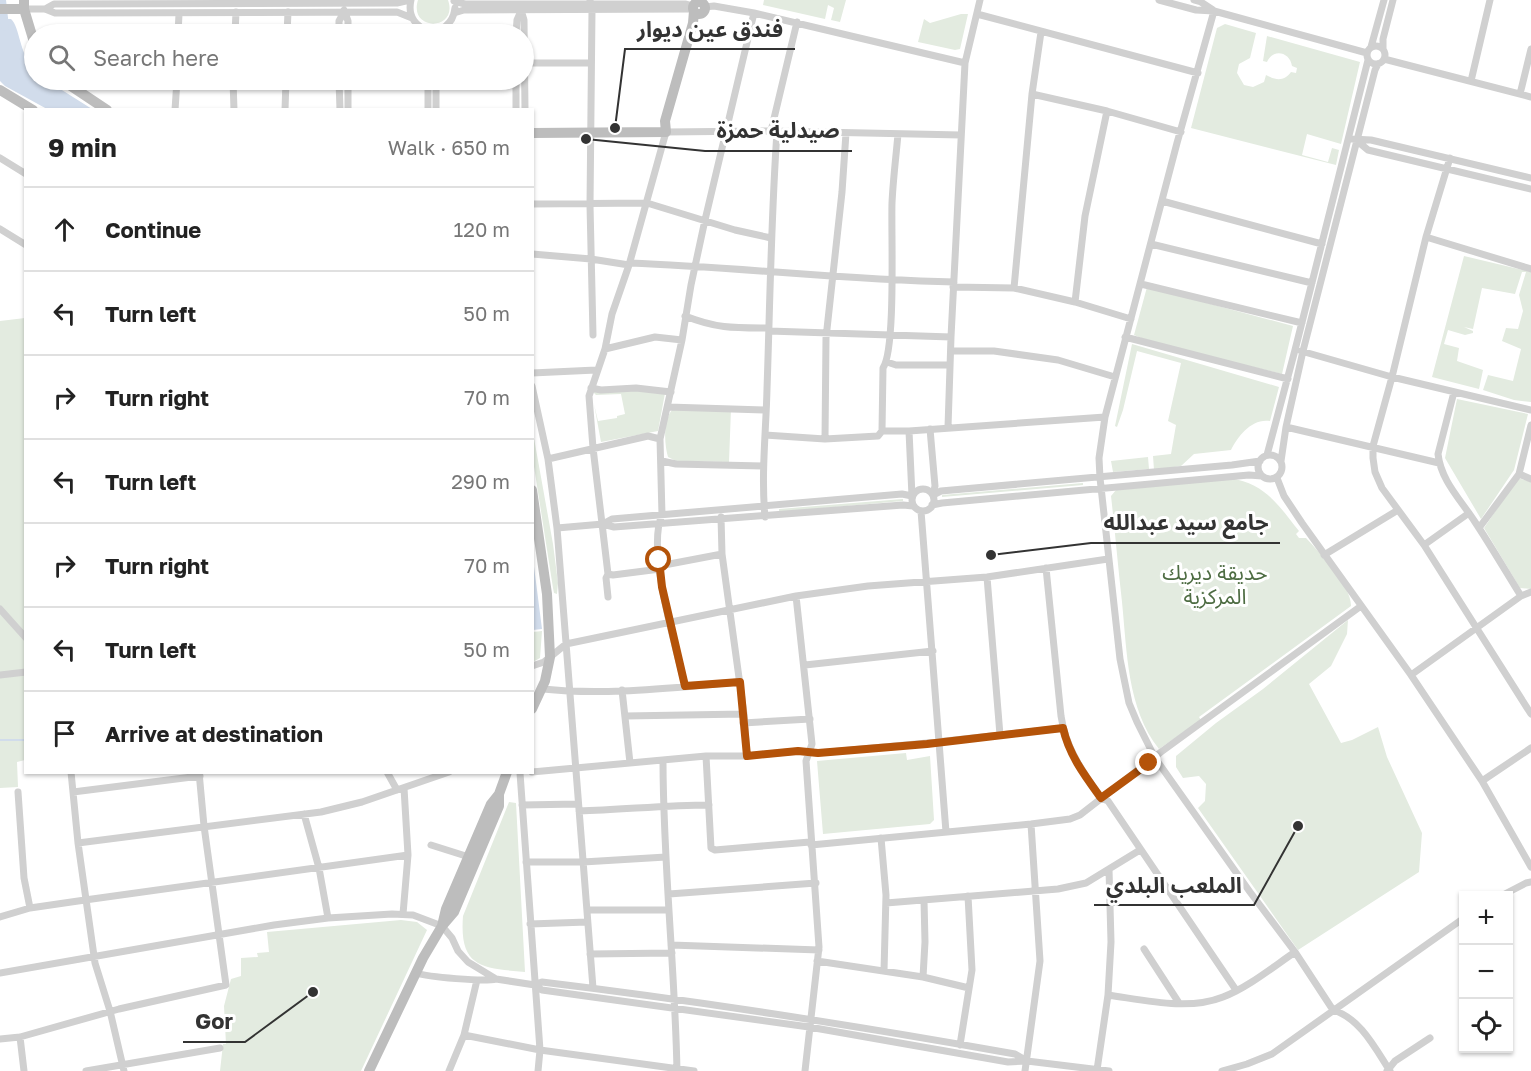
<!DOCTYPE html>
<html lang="en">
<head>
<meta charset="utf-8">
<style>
  body { margin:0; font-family:"Golos Text","Noto Sans Arabic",sans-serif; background:#f6f6f6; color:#222 }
  .controls { position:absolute; right:18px; bottom:18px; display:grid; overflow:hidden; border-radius:0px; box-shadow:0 2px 4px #0004 }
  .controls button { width:54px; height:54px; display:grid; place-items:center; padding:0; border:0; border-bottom:2px solid #e0e0e0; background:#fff; color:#222; font:30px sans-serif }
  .stop { position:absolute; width:18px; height:18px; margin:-14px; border:4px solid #b45309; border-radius:50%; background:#fff }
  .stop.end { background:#b45309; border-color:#fff; box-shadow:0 2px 6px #0008 }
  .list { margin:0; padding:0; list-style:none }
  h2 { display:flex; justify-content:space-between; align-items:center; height:78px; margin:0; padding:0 24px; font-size:26px }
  h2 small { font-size:20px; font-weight:400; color:#767676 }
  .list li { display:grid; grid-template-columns:39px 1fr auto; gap:18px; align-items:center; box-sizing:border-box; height:84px; padding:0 24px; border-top:2px solid #e0e0e0 }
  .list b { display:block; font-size:22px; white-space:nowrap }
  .list em { font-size:20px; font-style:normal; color:#767676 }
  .icon { flex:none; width:33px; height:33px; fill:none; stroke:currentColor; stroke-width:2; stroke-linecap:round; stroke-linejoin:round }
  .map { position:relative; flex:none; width:1531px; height:1071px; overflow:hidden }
  .search { position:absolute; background:#fff; box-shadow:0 2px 4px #0004; left:24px; top:24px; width:510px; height:66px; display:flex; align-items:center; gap:15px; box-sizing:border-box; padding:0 21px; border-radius:33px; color:#767676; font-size:22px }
  .panel { position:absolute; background:#fff; box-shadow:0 2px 4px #0004; left:24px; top:108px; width:510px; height:666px; border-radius:0px }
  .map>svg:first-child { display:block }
  .green { fill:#e3ebe0 }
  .water { fill:#d1dceb }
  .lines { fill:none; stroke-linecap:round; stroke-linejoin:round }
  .stream { stroke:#d1dceb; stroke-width:2 }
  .canal { stroke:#d1dceb; stroke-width:8 }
  .street { stroke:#d0d0d0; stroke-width:7 }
  .secondary { stroke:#bdbdbd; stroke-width:10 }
  .route { stroke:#b45309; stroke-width:8 }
  .labels { text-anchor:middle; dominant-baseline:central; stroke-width:6; stroke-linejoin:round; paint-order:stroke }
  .park-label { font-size:21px; fill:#4d6c42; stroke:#fff }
  .leader { fill:none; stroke:#333; stroke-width:2 }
  .callout-dot { fill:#333; stroke:#fff; stroke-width:2 }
  .callout-label { font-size:22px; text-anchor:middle; font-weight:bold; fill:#333; stroke:#fff; stroke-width:6; stroke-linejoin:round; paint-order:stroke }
</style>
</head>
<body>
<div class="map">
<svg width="1531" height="1071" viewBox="0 0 1531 1071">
  <rect width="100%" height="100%" fill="#fff"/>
  <path class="green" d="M418,0H448C459,31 408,32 418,0Z
    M764,0H846L840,22L831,20L834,8L828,5L825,19L763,5Z
    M961,14H968L960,49L955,50L918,42L924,19L930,23Z
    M1225,24L1256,33L1250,58L1239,64L1237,73L1244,85L1253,87L1264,82L1266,75C1275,80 1284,82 1291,72L1296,73L1297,68L1292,66C1290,52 1273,48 1267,62L1263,61L1267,36L1360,62L1341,144L1307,134L1302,155L1328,162L1332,148L1339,150L1336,165L1191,128L1217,28Z
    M1464,256L1531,272V402L1514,400L1483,390L1488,375L1513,381L1521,349L1502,341L1506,328L1518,329L1523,311L1519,295L1526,272H1522L1515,294L1482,288L1473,329L1464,327L1473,331V333L1465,335L1448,330L1444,344L1459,348L1457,361L1483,370L1479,389L1432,377Z
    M1147,287L1293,326L1282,374L1153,343L1134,335Z
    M25,318V760L17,762L18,787L0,788V321Z
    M1132,344L1279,387L1270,421C1252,418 1238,436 1231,450L1194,454L1181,466L1154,470L1153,456L1171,454L1176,425L1168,421L1181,363L1137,351L1123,410L1117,427L1115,426Z
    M634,390L665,393L658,431L601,442L594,404L598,421L617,418V416L625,414L621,394L596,395L593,392Z
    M1457,399L1528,414L1514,470L1481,519L1445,458Z
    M673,409H731L729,462L676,461L668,457C664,443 663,419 673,409Z
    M532,427L553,544L558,583L557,594L554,593L553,588L533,460Z
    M1148,457L1149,469L1113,472L1111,461Z
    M1230,478C1266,484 1278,505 1299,531L1296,534L1299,538H1306C1319,552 1352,587 1351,606L1199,717L1201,720L1159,749C1127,709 1127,651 1122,602C1118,567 1115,531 1111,496L1116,490Z
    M1518,478L1531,482V589L1520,588L1484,528Z
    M1083,483V485L942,497V495Z
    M903,499V501L779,512V509Z
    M1348,620L1347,634L1331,666L1309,684L1341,743L1352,740L1378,727L1387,757L1422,833L1419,872L1298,950L1198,808L1205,801L1206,784L1199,776L1183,778L1176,767V756L1216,723L1263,689Z
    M542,631L540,658L533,662V632Z
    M906,753L907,760L930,756L934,820L930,824L823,834L817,761Z
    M509,802L516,803L525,972C482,968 459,968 463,916Z
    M401,920L417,922L427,930L361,1071H220L223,1044H226L224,1006L231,979L241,976V958L258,957L257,953L269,952L267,932Z"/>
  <path class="water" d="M0,19H11C20,27 19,54 34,68V80H46L92,109H47L5,86L0,81Z
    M532,551L542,629L533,630H532Z"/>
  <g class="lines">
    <path class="stream" d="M0,740H26"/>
    <path class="canal" d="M2,0L5,27"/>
    <path class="street" d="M411,0C403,34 451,43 455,8
      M590,0L592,10L590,205L593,335
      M1159,0L1196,10L1214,11L1367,53
      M1194,0L1201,2L1213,10
      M454,1L465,4H686L693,6
      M705,7L714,6L754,13L965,63
      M24,9H45L55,13L397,12L412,18
      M45,9L54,4L397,3L410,0
      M344,10L348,21V34
      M521,10L524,20L525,110
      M1214,11L1177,143L1105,417L1099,458L1100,478L1120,659L1129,703L1137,722L1155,758L1250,892L1295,952L1333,1010C1360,1018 1375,1048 1390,1071
      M454,13L464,10L693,9
      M977,14L1198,73
      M178,34L179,14
      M235,34L236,12
      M287,34L288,12
      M339,34V21L344,12
      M516,34L517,20L521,11
      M1367 55a9 9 0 1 1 18 0a9 9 0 1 1-18 0Z
      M1371,47L1384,0
      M1383,49V39L1393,0
      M1384,59L1531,97
      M524,63H591
      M233,80L234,110
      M339,80L340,110
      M1471,81L1490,0
      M1032,94L1107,111L1181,132
      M1520,94L1531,49
      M175,110L177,80
      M285,110L286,80
      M348,110V80
      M428,110V80
      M436,110V80
      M516,110V80
      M771,131L797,22
      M1352,139L1371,140L1531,178
      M1356,140L1368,150L1531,189
      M0,158L26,174
      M1450,158L1426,237L1392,377L1373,446V458L1375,472L1382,488L1424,545L1531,714
      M1162,201L1322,244
      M532,204L647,203L735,230L771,238
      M0,229L26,245
      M1426,237L1531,269
      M1151,244L1312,283
      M532,254L591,259L629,265
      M630,263C738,267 846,280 954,282
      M1141,284L1302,323
      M953,287L1014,288L1075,302L1131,319
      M1014,288L1032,94L1041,32
      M1075,302L1085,216L1107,111
      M685,316C718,329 735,328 769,328
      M769,331L951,337
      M1125,337L1288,379
      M605,349L655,337L682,340
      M951,351H994L1058,360L1115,377
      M1301,351L1392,377L1531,410
      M887,362L896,365H950
      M532,373L596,370
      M532,386L548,459L557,528L593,988
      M591,388L601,390L636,388L671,392
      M1454,392L1438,454C1441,481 1461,500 1475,522C1491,546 1506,572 1521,596
      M668,407L766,410
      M948,427L951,337L965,63L980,0
      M1286,427L1439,463
      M930,429L935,486L933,495L941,491L1232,465L1260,461
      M882,431L883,368C896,349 891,233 892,203C893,180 896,157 898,134
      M765,435L825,439L878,436L882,431H909L1105,417
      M825,439L826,338L842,192L846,133
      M1258 467a12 12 0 1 1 24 0a12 12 0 1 1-24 0Z
      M1267,455L1295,350L1368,60
      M548,459L648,436L660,439
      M662,461L676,464L763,466
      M1281,461L1286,427L1303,351L1375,70L1378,64
      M1519,474L1531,479
      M1277,478L1284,496L1302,523L1411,675L1482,781L1531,867
      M912 500a11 11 0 1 1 22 0a11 11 0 1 1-22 0Z
      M932,505L942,503L1249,475L1262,476
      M921,511L946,832
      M721,517L722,554L744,714L747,756
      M765,517C761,474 766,432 767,389C770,303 771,218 777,132
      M603,524L612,519L902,494L912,496L909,431
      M557,528L603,524L614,527L903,505L913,506
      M1479,528L1519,474L1531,425
      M1424,545L1469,513
      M1324,555L1398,510
      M659,566L722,554
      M1046,568L1061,716C1066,749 1083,772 1101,798L1108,801L1236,990
      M608,574L613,575L660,569
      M987,577L1000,735
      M796,596L812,744L806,761L819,947L805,1071
      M608,597L606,578L608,574L593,448L589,396L605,349L612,314L629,265L666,132L771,131L961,135
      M0,609L26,638
      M805,665L933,651
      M532,666L544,662L566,644L796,596L868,586L987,577L1108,559
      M0,675L26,672
      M1411,675L1521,596L1531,592
      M685,686C676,646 646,550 662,515L660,439L682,340L691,285L705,220L754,13
      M543,689C608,696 675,687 739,682
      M622,690L630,763
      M625,716L744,714
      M743,723L810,719
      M706,756L711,848L715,850L810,842
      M663,760C663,864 675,967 677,1071
      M71,772L78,843L95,963L110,1011L124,1071
      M387,772L397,790
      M532,772L706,756H747L798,751L818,753L927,743L1063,728
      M520,773L540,1050L538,1071
      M1482,781L1531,748
      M18,792L24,878L30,908
      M73,792L200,776
      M522,805L578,804
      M579,811C622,810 665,805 709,805
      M304,814L319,868L328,918
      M881,838L886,895L884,971
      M78,843L321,812L362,802L449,772
      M431,845L469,857
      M811,845L1031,824L1070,819L1080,815L1161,752L1361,606
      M526,862H583L666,857
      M669,894L816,883
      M1501,896L1526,883L1531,882
      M886,903L1058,889L1086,883L1140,850
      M587,910H669
      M403,914L408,855L404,788
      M0,917L30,908L85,900L408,855
      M530,924L587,922
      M671,945L819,950
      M1144,949L1179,1003
      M590,954L672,953
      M817,961L923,977L925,942L924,900
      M0,973L274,925L328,918L392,914L413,915L442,926L452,938L458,951L468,962L496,979L535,985L542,990L809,1027L1008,1062L1027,1061L1109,1071
      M416,973C428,977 484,982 496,979
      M923,977L969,988
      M535,985L542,982C700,1001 858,1026 1015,1054L1027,1061
      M1108,995C1144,1000 1188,1011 1223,997C1247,988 1273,967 1295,952
      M464,1035L540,1050L694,1071
      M20,1037L24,1071
      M0,1039L20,1037L119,1009L226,985L204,826L199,772
      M960,1045L972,970L968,896
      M1097,1070L1108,995L1111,942L1109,869
      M86,1071L220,1048
      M449,1071L464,1035L477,980
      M1025,1071L1040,961L1031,824
      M1222,1071L1247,1064L1272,1054L1464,918
      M1387,1071L1395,1061L1430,1038"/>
    <path class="secondary" d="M24,0V9L34,42
      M693 8a6 6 0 1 1 12 0a6 6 0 1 1-12 0Z
      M0,9H24
      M62,80L107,110
      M0,90L33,110
      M666,132L665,121L693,23L694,11
      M532,133L666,132
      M532,490L547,594L550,657L545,681L532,709
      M442,926L446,909L491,804L499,794
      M369,1071L423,958L442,926L454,912L499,806V794L507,772"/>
  </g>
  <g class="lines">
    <path class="route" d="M659,560L662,587L685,686L740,682L747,756L798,751L818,753L927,744L1063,728C1069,755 1085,776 1101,798L1149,763"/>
  </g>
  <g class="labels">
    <g class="park-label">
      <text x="1215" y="572">حديقة ديريك<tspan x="1215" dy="24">المركزية</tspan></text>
    </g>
  </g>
  <path class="leader" d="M615 128L625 49H795M586 139L705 151H852M991 555L1091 543H1280M1298 826L1254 905H1094M313 992L245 1042H183"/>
  <g class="callout-dot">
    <circle cx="615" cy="128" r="6"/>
    <circle cx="586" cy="139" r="6"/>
    <circle cx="991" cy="555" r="6"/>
    <circle cx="1298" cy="826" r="6"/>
    <circle cx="313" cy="992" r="6"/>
  </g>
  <g class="callout-label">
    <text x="710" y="37">فندق عين ديوار</text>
    <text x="778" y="138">صيدلية حمزة</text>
    <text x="1186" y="530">جامع سيد عبدالله</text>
    <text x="1174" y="893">الملعب البلدي</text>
    <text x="214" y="1029">Gor</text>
  </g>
</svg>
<div class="controls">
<button>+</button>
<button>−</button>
<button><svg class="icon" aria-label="locate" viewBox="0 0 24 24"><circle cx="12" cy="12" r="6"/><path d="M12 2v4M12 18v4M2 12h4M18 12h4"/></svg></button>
</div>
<div class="stop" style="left:659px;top:560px"></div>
<div class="stop end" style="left:1149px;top:763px"></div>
<div class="search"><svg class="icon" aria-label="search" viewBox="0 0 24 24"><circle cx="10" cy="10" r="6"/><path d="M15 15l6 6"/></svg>Search here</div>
<section class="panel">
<h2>9 min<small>Walk · 650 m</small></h2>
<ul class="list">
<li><svg class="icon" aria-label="ahead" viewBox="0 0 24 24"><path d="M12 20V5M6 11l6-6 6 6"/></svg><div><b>Continue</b></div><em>120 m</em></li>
<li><svg class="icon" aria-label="left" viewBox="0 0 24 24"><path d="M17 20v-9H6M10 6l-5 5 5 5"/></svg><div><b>Turn left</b></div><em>50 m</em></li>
<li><svg class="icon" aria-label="right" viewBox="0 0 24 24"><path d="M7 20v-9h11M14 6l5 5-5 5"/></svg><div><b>Turn right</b></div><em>70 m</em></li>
<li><svg class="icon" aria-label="left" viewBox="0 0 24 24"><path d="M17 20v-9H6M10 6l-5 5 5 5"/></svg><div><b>Turn left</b></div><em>290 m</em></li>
<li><svg class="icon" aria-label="right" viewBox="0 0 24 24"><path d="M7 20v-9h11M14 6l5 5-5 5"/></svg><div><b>Turn right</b></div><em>70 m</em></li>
<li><svg class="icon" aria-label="left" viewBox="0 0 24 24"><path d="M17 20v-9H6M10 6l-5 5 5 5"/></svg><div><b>Turn left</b></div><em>50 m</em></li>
<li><svg class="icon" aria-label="arrive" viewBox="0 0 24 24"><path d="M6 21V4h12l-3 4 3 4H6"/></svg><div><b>Arrive at destination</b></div></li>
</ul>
</section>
</div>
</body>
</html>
